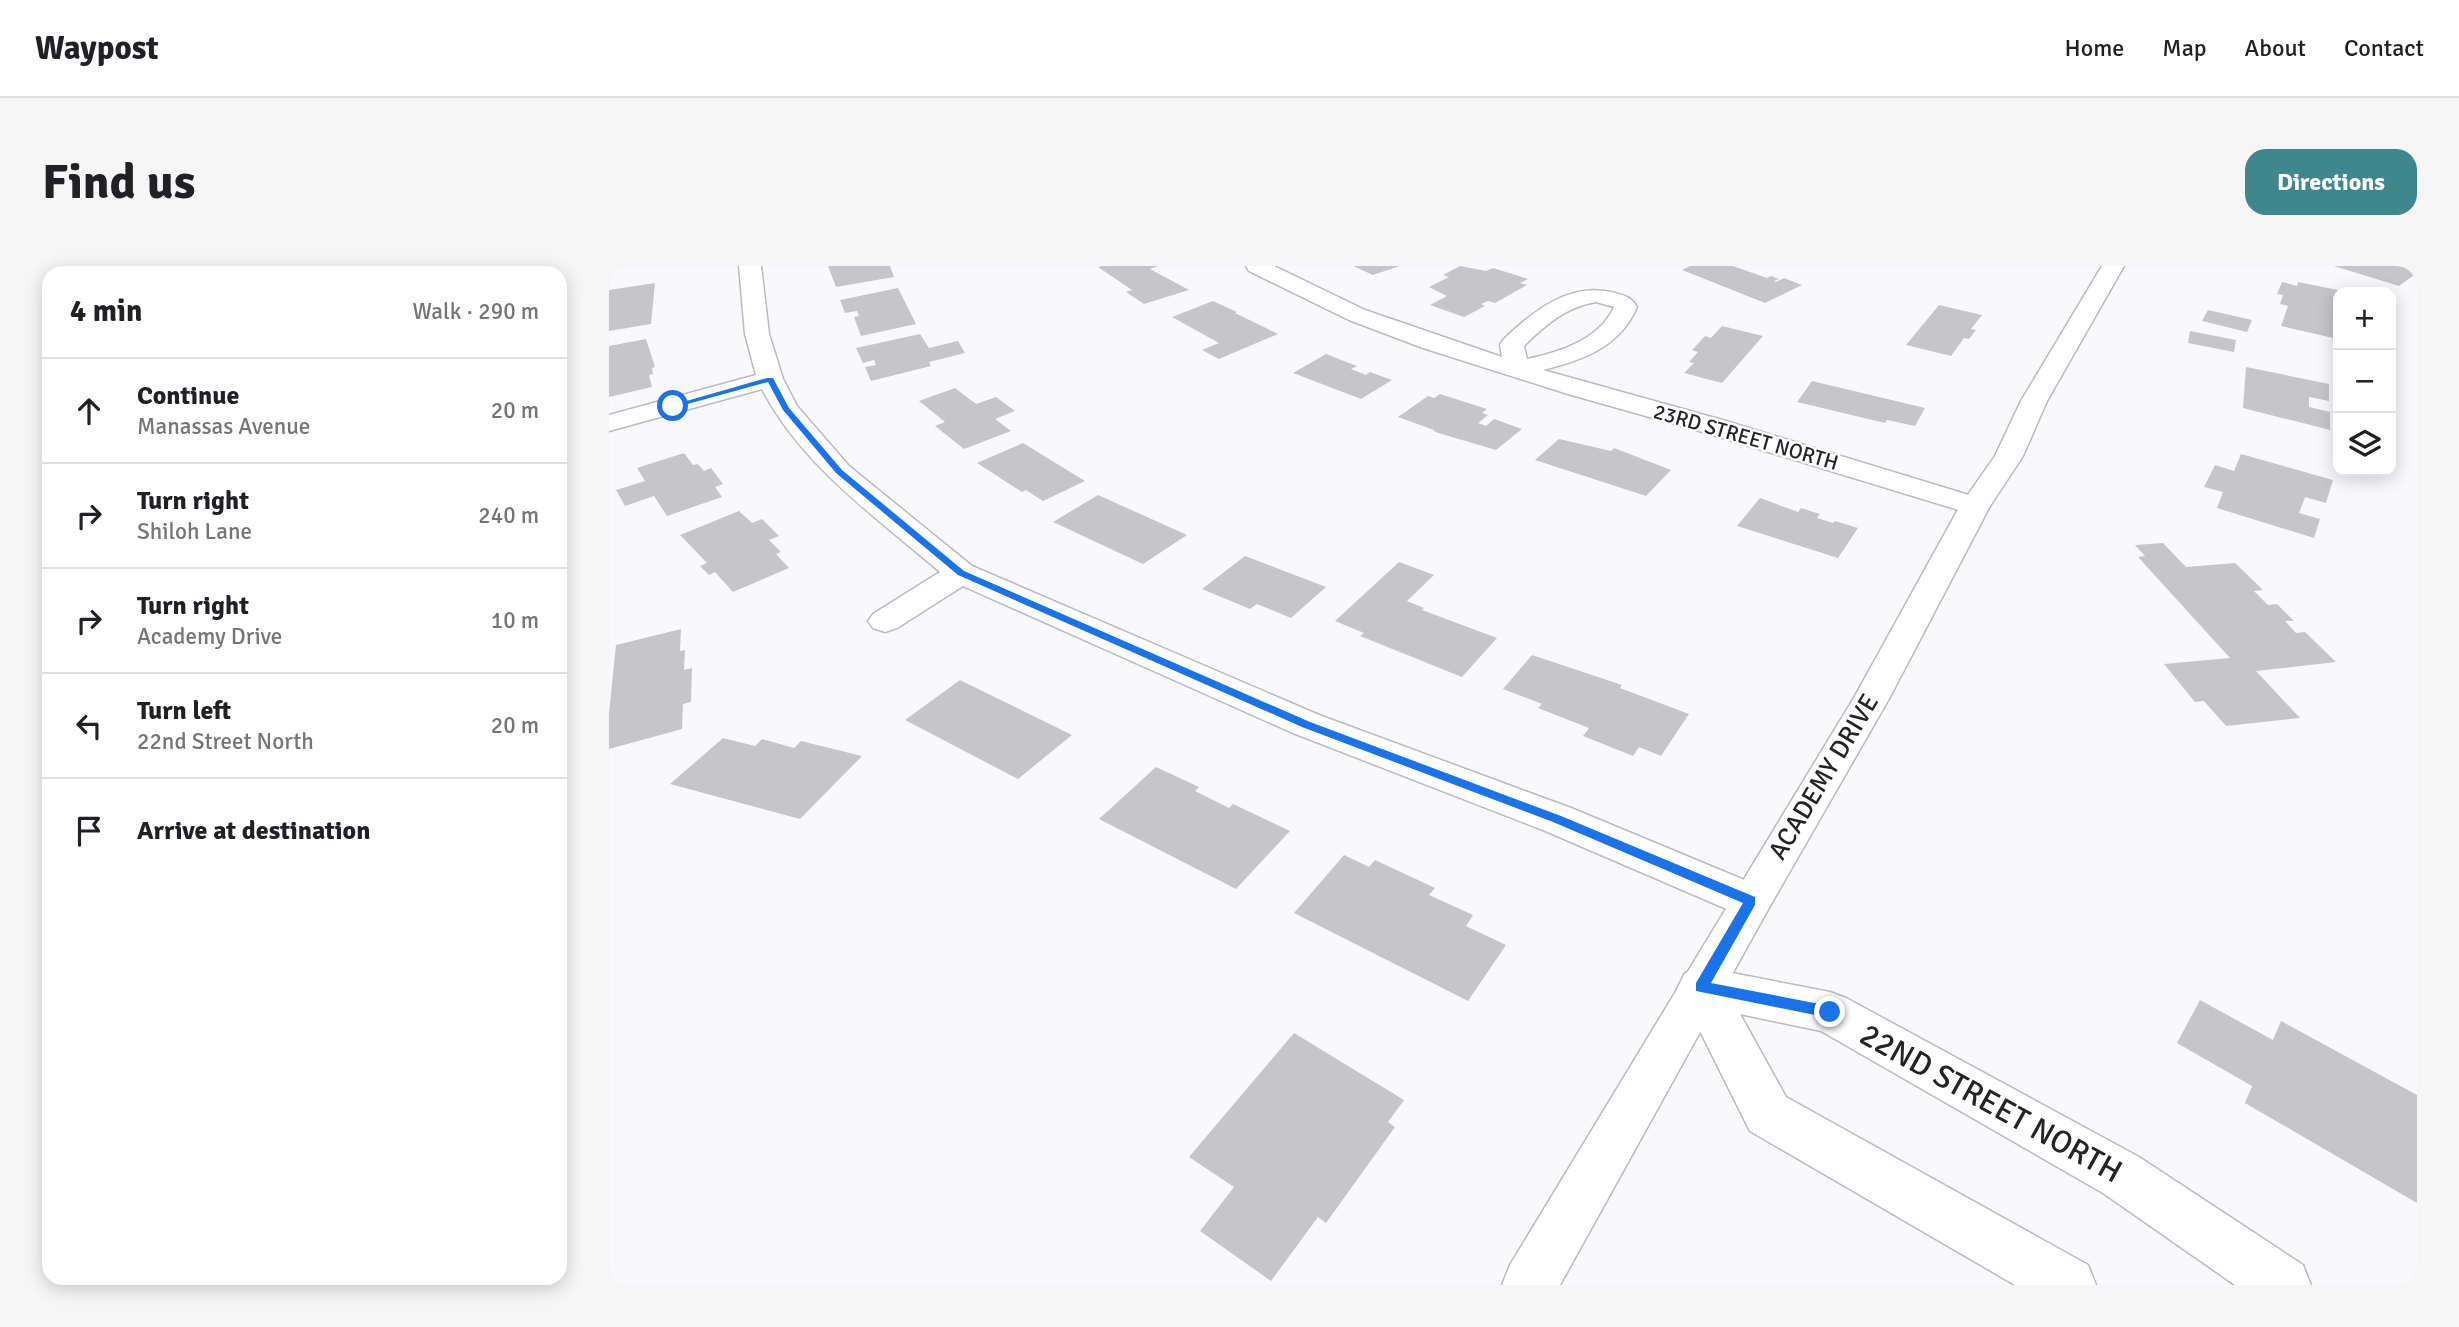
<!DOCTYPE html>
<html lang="en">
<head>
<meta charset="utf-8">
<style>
  body { margin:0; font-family:Signika,sans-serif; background:#f6f6f6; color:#202124 }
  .controls { position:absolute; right:21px; top:21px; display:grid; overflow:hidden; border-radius:14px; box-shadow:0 4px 18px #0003 }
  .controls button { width:63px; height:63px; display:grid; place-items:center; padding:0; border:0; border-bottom:2px solid #e0e0e0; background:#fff; color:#202124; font:35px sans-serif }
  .stop { position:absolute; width:21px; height:21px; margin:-16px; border:5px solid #1a73e8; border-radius:50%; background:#fff }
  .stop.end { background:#1a73e8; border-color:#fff; box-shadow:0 2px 7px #0008 }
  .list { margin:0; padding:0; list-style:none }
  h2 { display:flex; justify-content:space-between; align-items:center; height:91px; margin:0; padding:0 28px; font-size:30px }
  h2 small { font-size:23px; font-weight:400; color:#757577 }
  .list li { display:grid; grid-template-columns:46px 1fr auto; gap:21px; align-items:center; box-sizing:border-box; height:105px; padding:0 28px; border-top:2px solid #e0e0e0 }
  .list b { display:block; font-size:26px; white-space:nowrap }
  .list p { margin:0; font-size:23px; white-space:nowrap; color:#757577 }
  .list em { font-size:23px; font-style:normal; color:#757577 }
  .icon { flex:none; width:38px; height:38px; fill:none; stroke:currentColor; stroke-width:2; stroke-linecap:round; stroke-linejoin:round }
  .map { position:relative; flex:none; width:1808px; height:1019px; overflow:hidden; border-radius:21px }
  header { display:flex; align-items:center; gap:42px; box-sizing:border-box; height:98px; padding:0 35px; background:#fff; border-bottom:2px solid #e0e0e0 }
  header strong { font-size:33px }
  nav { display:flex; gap:38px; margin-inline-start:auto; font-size:24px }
  .intro { display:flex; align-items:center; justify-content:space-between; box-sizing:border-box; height:168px; padding:0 42px }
  h1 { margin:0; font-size:49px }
  .button { padding:18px 32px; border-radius:21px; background:#3f878c; color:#fff; font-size:24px; font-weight:700 }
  main { display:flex; gap:42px; padding:0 42px }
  aside { flex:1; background:#fff; border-radius:21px; box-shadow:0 4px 18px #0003 }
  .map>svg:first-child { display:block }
  .building { fill:#c6c6ca }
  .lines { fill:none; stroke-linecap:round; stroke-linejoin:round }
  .street-casing { stroke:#babbbe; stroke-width:3 }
  .secondary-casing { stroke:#babbbe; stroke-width:3 }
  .street { fill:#fff; fill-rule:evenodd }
  .secondary { fill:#fff; fill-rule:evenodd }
  .route { fill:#1a73e8 }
  .labels { text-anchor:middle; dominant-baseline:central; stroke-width:5; stroke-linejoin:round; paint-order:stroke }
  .far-street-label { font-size:21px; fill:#242425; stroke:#fff }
  .street-label { font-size:26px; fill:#242425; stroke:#fff }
  .near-street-label { font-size:32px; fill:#242425; stroke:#fff }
</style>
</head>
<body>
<header>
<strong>Waypost</strong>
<nav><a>Home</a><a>Map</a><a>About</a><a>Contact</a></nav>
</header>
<div class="intro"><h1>Find us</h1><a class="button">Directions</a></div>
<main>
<aside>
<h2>4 min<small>Walk · 290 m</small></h2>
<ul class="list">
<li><svg class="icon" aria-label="ahead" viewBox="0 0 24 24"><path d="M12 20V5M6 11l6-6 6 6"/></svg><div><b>Continue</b><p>Manassas Avenue</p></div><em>20 m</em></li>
<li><svg class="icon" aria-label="right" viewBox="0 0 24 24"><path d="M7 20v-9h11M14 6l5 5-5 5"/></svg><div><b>Turn right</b><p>Shiloh Lane</p></div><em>240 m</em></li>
<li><svg class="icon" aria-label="right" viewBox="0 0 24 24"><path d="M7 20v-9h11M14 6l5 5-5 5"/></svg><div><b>Turn right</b><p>Academy Drive</p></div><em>10 m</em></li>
<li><svg class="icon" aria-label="left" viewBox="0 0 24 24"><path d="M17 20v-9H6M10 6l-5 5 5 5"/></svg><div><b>Turn left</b><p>22nd Street North</p></div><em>20 m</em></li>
<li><svg class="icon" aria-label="arrive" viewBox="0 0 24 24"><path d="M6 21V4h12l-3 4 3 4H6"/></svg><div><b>Arrive at destination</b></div></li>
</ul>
</aside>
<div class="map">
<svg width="1808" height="1019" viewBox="0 0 1808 1019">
  <rect width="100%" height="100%" fill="#f9f9fd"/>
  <path class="building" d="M219,0H281L285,11L227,21Z
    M493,0H549L541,3L580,24L535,38L517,26L523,24L489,1Z
    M744,0H791L764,9Z
    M851,0L877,5L884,2L919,13L911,17L918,19L886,37L879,35L872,38L876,40L855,51L821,39L838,30L820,21L840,11L834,9Z
    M1081,0H1124L1158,12L1162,10L1170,13L1165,15L1167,16L1175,12L1193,19L1156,37L1073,4Z
    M1725,0H1803L1808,1V7L1790,20Z
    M1673,16L1688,20L1689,16L1729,24V73L1672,60L1679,40L1671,38L1674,29L1668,28Z
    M46,17L42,58L0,65V24Z
    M289,22L307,58L252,70L245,51L250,50L248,45L236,47L231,34Z
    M604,35L628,46L626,47L669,68L610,93L593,84L610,77L563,51Z
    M1330,39L1373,49L1362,63L1367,64L1360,73L1355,72L1342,90L1297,79Z
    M1599,44L1643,54L1638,66L1593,55Z
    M1113,60L1154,70L1113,117L1075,107L1085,97L1080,96L1089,86L1083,84L1096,70L1102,72Z
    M1581,65L1627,74L1625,86L1579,77Z
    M311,68L320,82L349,75L356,87L320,96L322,100L262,115L256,101L267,99L265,94L254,97L247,82Z
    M37,73L46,101L43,102L44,108L40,109L43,121L0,131V80Z
    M717,88L748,100L742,103L757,109L761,106L783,114L752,133L684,107Z
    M1637,101L1720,118V135L1700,131V141L1721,146V164L1634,142Z
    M1203,115L1316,142L1306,160L1278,154L1276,157L1188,136Z
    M346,122L367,138L387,131L406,145L386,153L402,165L355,183L326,160L336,156L310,135Z
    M831,128L878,143L873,147L879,149L869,157L877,160L885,153L913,163L887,184L826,166L825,164L789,151L819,130L825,132Z
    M950,173L1002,185L1005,182L1062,204L1037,230L926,194Z
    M414,177L476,215L434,235L417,224L413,226L368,197Z
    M75,187L84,199L89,198L95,205L102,202L114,218L106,221L113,231L58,250L45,230L16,240L7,224L36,215L28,202Z
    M1632,188L1724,214L1717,237L1696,231L1690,247L1711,253L1705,272L1608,242L1614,226L1595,221L1606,199L1625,205Z
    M489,229L578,269L534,298L444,256Z
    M1151,232L1189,246L1192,242L1211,248L1208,252L1224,257L1226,255L1249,262L1229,292L1128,260Z
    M130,245L143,257L153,253L170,270L160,274L172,286L167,288L180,302L124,326L106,306L100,309L91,300L98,297L71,269Z
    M1554,277L1577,301L1626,297L1654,324L1645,325L1659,339L1668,338L1685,355H1676L1687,367L1696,366L1727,396L1647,405L1691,452L1617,460L1595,435L1586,436L1555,398L1621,392L1529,291L1536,290L1526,279Z
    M636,290L717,321L682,352L648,338L641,343L593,323Z
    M790,296L825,309L798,335L815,342L813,344L888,372L853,411L751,370L755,367L726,355Z
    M72,363L71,385L76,384L75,404L83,402L82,436L74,438L73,463L0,483V447L7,379Z
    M923,389L1013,419L1011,422L1080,448L1052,490L1030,481L1024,490L974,470L980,462L929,442L933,438L894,423Z
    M351,414L463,469L409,513L296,454Z
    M114,472L146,480L153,473L185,482L192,475L253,490L191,553L61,518Z
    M547,501L590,521L586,525L620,542L624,538L681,565L627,623L490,553Z
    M735,589L760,601L766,594L826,622L820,629L864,649L857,660L897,679L859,735L685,647Z
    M1591,734L1664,774L1672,755L1808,829V937L1636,837L1643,820L1568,777Z
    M685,767L795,834L779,856L786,861L717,957L709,951L662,1015L591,965L625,921L580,891Z"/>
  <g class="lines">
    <defs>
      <path id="street" d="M130,0H152L160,68L174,113L188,140L240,200L363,300L710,449L962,542L1157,623L1163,635L1157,647L1142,652L1127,647L934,564L684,467L354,320L288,362L276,366L264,362L259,355L264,348L331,306C267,251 193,200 153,123L0,165V149L147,109L136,68Z
        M637,0H665L756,44L893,91L891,79L894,74C925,44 962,15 1006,27C1017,30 1022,31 1028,41C1011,81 974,94 934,104L1117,155L1376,234L1381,240L1376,246L1366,249L1356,246L1097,167L959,128L814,82L740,54L640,5ZM987,36L1005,41C990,74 951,86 918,93L915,80C936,59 957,41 987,36Z
        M1092,701L1221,726L1237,732L1530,891L1694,999L1702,1019H1626L1494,927L1212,765L1131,748L1177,831L1479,999L1487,1019H1406L1141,865L1069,721L1076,707Z"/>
      <path id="secondary" d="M1493,0H1515L1438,135L1414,190L1381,240L1281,431L1157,647L951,1019H893L901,999L1246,430L1351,240L1386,190L1412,135Z"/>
    </defs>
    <use href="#street" class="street-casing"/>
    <use href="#secondary" class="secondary-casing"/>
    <use href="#street" class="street"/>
    <use href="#secondary" class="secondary"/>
  </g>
  <path class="route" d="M158,112H164L180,142L233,204L355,305L701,456L952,550L1146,631V639L1102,717L1221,740L1228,746L1226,751L1221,752L1087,725V717L1134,637L944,556L693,461L349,309L227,207L174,144L159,116L64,142L60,140Z"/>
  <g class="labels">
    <g class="far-street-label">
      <text transform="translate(1137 171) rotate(16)">23RD STREET NORTH</text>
    </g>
    <g class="street-label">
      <text transform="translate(1215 511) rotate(-59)">ACADEMY DRIVE</text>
    </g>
    <g class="near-street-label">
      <text transform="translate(1382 837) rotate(29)">22ND STREET NORTH</text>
    </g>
  </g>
</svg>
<div class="controls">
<button>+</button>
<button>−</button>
<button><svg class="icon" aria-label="layers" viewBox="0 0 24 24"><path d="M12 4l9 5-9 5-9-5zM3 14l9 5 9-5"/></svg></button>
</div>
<div class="stop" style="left:64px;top:140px"></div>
<div class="stop end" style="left:1221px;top:746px"></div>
</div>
</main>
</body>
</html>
